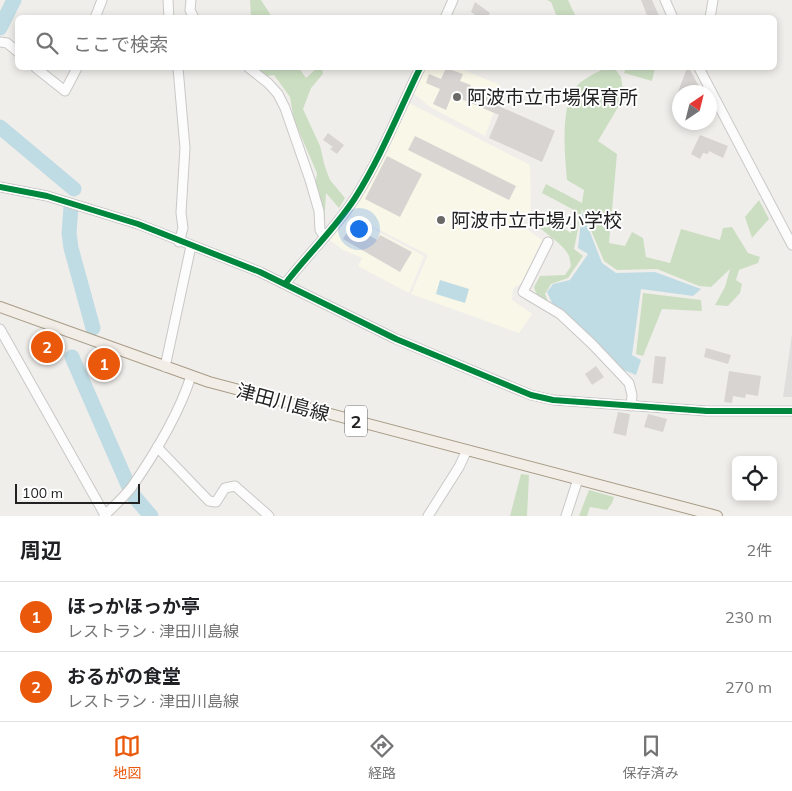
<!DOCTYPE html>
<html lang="ja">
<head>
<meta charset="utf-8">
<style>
  body { margin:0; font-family:Mulish,"Noto Sans JP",sans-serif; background:#f6f6f6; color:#202124 }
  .controls { position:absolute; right:15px; bottom:15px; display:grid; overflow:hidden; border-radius:8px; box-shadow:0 2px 8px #0003 }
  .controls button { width:45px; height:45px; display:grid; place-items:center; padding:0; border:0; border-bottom:1px solid #e0e0e0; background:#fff; color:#202124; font:25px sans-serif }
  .compass { position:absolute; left:672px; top:85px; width:45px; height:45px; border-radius:50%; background:#fff; box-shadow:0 2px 8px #0003; rotate:35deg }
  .scale { position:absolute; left:15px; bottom:12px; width:125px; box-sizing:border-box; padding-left:5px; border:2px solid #222; border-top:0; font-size:14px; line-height:18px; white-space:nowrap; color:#222; -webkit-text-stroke:4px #fff; paint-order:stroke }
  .you { position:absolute; left:358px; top:228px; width:18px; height:18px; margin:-12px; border:4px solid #fff; border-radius:50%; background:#1a73e8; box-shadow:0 0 0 8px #1a73e833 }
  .badge { display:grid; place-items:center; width:32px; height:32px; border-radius:50%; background:#ea580c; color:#fff; font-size:16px; font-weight:700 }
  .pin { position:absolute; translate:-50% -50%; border:2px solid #fff; box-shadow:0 1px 5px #0006 }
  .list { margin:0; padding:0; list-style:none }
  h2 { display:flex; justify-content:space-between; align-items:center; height:65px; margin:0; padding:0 20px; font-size:21px }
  h2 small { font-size:16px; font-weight:400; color:#757577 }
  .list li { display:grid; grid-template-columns:32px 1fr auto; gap:15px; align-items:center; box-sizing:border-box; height:70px; padding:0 20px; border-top:1px solid #e0e0e0 }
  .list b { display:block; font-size:19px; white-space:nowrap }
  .list p { margin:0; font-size:16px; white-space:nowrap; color:#757577 }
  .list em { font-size:16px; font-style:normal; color:#757577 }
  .icon { flex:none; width:28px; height:28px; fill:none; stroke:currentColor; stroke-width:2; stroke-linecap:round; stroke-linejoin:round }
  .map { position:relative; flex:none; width:792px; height:516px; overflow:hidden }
  .search { position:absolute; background:#fff; box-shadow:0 2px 8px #0003; left:15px; right:15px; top:15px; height:55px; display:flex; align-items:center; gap:12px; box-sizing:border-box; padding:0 18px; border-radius:8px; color:#757577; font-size:19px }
  .sheet { height:205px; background:#fff }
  nav { display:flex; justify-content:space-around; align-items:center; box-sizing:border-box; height:70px; border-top:1px solid #e0e0e0; background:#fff; font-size:14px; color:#757577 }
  nav a { display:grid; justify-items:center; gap:2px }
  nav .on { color:#ea580c }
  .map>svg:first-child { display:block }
  .residential { fill:#dfdedc }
  .education { fill:#f8f7e8 }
  .forest { fill:#cbdec1 }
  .water { fill:#bfdbe3 }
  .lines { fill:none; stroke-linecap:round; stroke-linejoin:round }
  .river { stroke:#bfdbe3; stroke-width:15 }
  .building { fill:#d7d4d2 }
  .minor-casing { stroke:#c9c8c7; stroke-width:11 }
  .major-casing { stroke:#a79c86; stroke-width:12 }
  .minor { stroke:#fdfcfc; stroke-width:9 }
  .major { stroke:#f3ede7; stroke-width:10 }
  .cycleway-casing { stroke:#fff; stroke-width:9 }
  .cycleway { stroke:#00873e; stroke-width:6 }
  .poi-dot { fill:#6a6968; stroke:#fff; stroke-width:2 }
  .labels { text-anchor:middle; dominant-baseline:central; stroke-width:4; stroke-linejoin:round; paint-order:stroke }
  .shield { fill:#fff; stroke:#646464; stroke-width:1 }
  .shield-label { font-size:18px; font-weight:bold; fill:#222 }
  .poi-label { font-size:19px; fill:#222; stroke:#fff; text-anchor:start }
  .street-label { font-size:19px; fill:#222; stroke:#fff }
</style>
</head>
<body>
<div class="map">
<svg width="792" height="516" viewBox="0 0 792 516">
  <rect width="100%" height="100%" fill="#f0eeeb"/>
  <path class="residential" d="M792,334V397H783Z"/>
  <path class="education" d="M425,68H459L500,85L494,102L497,104L485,136L430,107L412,92Z
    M409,103L530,165L531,217L521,216V222L524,227L542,240L522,282L513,289L512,300L532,314L519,333L411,294L428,255L351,215L400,116Z
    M350,217L424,256L409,293L358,266L362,258L343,250L330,240Z"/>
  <path class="forest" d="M250,0H261L272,17H251Z
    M547,0H568L576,17H557L551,2Z
    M254,68H299L306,78L317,68H322L323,74L311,88L303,109L320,146L325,167L330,180L345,198L339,208L326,193L324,226L315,186L317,173L294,120L290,97L274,75L266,76Z
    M626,68H655L652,81L624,73Z
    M603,69H615L621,77L624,97L598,141L617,154L609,243L625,246L632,232L643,238L646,257L670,263L681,229L720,240L723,228L732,227L748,253L760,257L758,263L739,270L736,280L742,284L740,293L728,306L715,305L725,287L730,269L711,287L699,286L657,269L617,270L604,261L582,209L574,249L583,256L568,278L551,284L545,294L549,304L537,296L534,287L540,276L565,275L571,266C570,262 570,257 568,254C560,241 543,233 533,221L539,213L571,233L574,210L542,193L546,184L582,203L584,190L567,180C565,157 560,108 575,88C581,80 594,74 603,69Z
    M759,200L769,219L752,238L745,217Z
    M643,293L701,300L702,311L662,309L643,356L636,354Z
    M521,474L529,475L527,516H510Z
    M589,490L614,497L612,503L607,510L590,507L587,516H579Z"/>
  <path class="water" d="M582,212L602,263L616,273L655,272L701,289L693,296L641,289L632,355L641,360L636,375L621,369L594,340L552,303L547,292L553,284L570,280L588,254L578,248Z
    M440,280L469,289L465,303L436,294Z"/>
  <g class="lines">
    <path class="river" d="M0,28L14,0
      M0,127L74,189
      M71,207L69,233L71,248L93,328
      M72,357L132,494L151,516"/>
  </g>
  <path class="building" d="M641,0H652L660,18H648Z
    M475,2L490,13L487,18H479L471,12Z
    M446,68L463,74L460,81L471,85L469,90L494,100L492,103L555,131L542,162L489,138L499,115L452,95L446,110L433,104L440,89L426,83L429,74L441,79Z
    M687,68H689L702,92H678Z
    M328,133L344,145L337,154L330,149L333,147L323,140Z
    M700,135L728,146L723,158L709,151L708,154L703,153L700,159L691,154Z
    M415,136L516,186L509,200L408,150Z
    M387,156L422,174L400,217L365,199Z
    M353,222L362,227L360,230L377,240L380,235L412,252L400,272L343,239Z
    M40,335L57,345L51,354L44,350L45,349L36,341Z
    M706,348L731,355L728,364L704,357Z
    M655,356L666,357L663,384L652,383Z
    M596,366L604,377L592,385L585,374Z
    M729,371L761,376L758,396L746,394L745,398L733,396L732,403L724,402Z
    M618,412L630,414L626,436L613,433Z
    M648,414L667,419L663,432L644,427Z"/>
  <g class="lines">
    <defs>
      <path id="minor" d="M168,0L169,18
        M191,0L190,10L194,18
        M665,0L673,18
        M95,18L102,0
        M445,18L453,0
        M710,18L713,0
        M0,42L7,43L18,52
        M36,68L65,91L77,68
        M178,68L185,148L181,213L183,228L179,242
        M249,68L268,83L278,94L285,108L310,180L319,211L320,230L324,236
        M699,68L792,245
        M0,187L47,196L138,224L260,272L396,339L531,395L553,400L707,411H792
        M548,242L523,292L560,314L592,344L629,383L632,395L631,406
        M285,284C307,255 335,229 355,198C381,157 399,111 420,68
        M0,329L105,515
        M165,367L191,246
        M157,447L209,501L216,502L225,488L235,486L269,516
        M104,516C113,507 123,498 131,488C154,455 179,414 191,376
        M428,516L459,467L467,450
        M566,516L578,479"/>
      <path id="major" d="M0,307L209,382L717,516"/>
    </defs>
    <use href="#minor" class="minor-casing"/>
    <use href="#major" class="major-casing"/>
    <use href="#minor" class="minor"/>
    <use href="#major" class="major"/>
    <defs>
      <path id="cycleway" d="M0,187L47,196L138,224L260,272L396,339L531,395L553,400L707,411H792
        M285,284C307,255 335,229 355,198C381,157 399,111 420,68"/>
    </defs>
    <use href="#cycleway" class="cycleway-casing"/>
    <use href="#cycleway" class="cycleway"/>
  </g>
  <g class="poi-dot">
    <circle cx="457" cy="97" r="5"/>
    <circle cx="441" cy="220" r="5"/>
  </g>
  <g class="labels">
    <rect class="shield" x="345" y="405.5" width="22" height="31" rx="4"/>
    <g class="shield-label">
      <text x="356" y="421">2</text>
    </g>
    <g class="poi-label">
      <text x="467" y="97">阿波市立市場保育所</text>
      <text x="451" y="220">阿波市立市場小学校</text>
    </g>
    <g class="street-label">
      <text transform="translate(283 402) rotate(15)">津田川島線</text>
    </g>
  </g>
</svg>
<div class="controls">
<button><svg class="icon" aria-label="locate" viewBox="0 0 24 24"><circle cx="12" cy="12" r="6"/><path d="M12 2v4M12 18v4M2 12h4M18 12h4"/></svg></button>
</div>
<svg class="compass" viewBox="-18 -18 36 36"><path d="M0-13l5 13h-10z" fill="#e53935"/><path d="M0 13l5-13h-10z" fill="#757577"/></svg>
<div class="scale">100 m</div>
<div class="you"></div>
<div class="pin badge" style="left:104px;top:364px">1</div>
<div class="pin badge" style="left:47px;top:347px">2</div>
<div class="search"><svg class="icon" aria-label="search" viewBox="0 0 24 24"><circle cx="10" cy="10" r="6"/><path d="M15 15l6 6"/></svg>ここで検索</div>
</div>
<section class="sheet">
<h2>周辺<small>2件</small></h2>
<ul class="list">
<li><span class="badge">1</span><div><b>ほっかほっか亭</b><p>レストラン · 津田川島線</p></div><em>230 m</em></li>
<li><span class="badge">2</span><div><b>おるがの食堂</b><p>レストラン · 津田川島線</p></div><em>270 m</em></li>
</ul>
</section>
<nav>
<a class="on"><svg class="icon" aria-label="map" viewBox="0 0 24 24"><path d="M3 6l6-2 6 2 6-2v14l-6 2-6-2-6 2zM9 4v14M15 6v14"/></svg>地図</a>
<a><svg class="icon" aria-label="directions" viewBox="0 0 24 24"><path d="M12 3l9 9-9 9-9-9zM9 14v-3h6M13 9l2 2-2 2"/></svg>経路</a>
<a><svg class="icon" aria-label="saved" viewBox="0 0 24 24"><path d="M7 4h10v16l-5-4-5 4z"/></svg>保存済み</a>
</nav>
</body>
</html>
